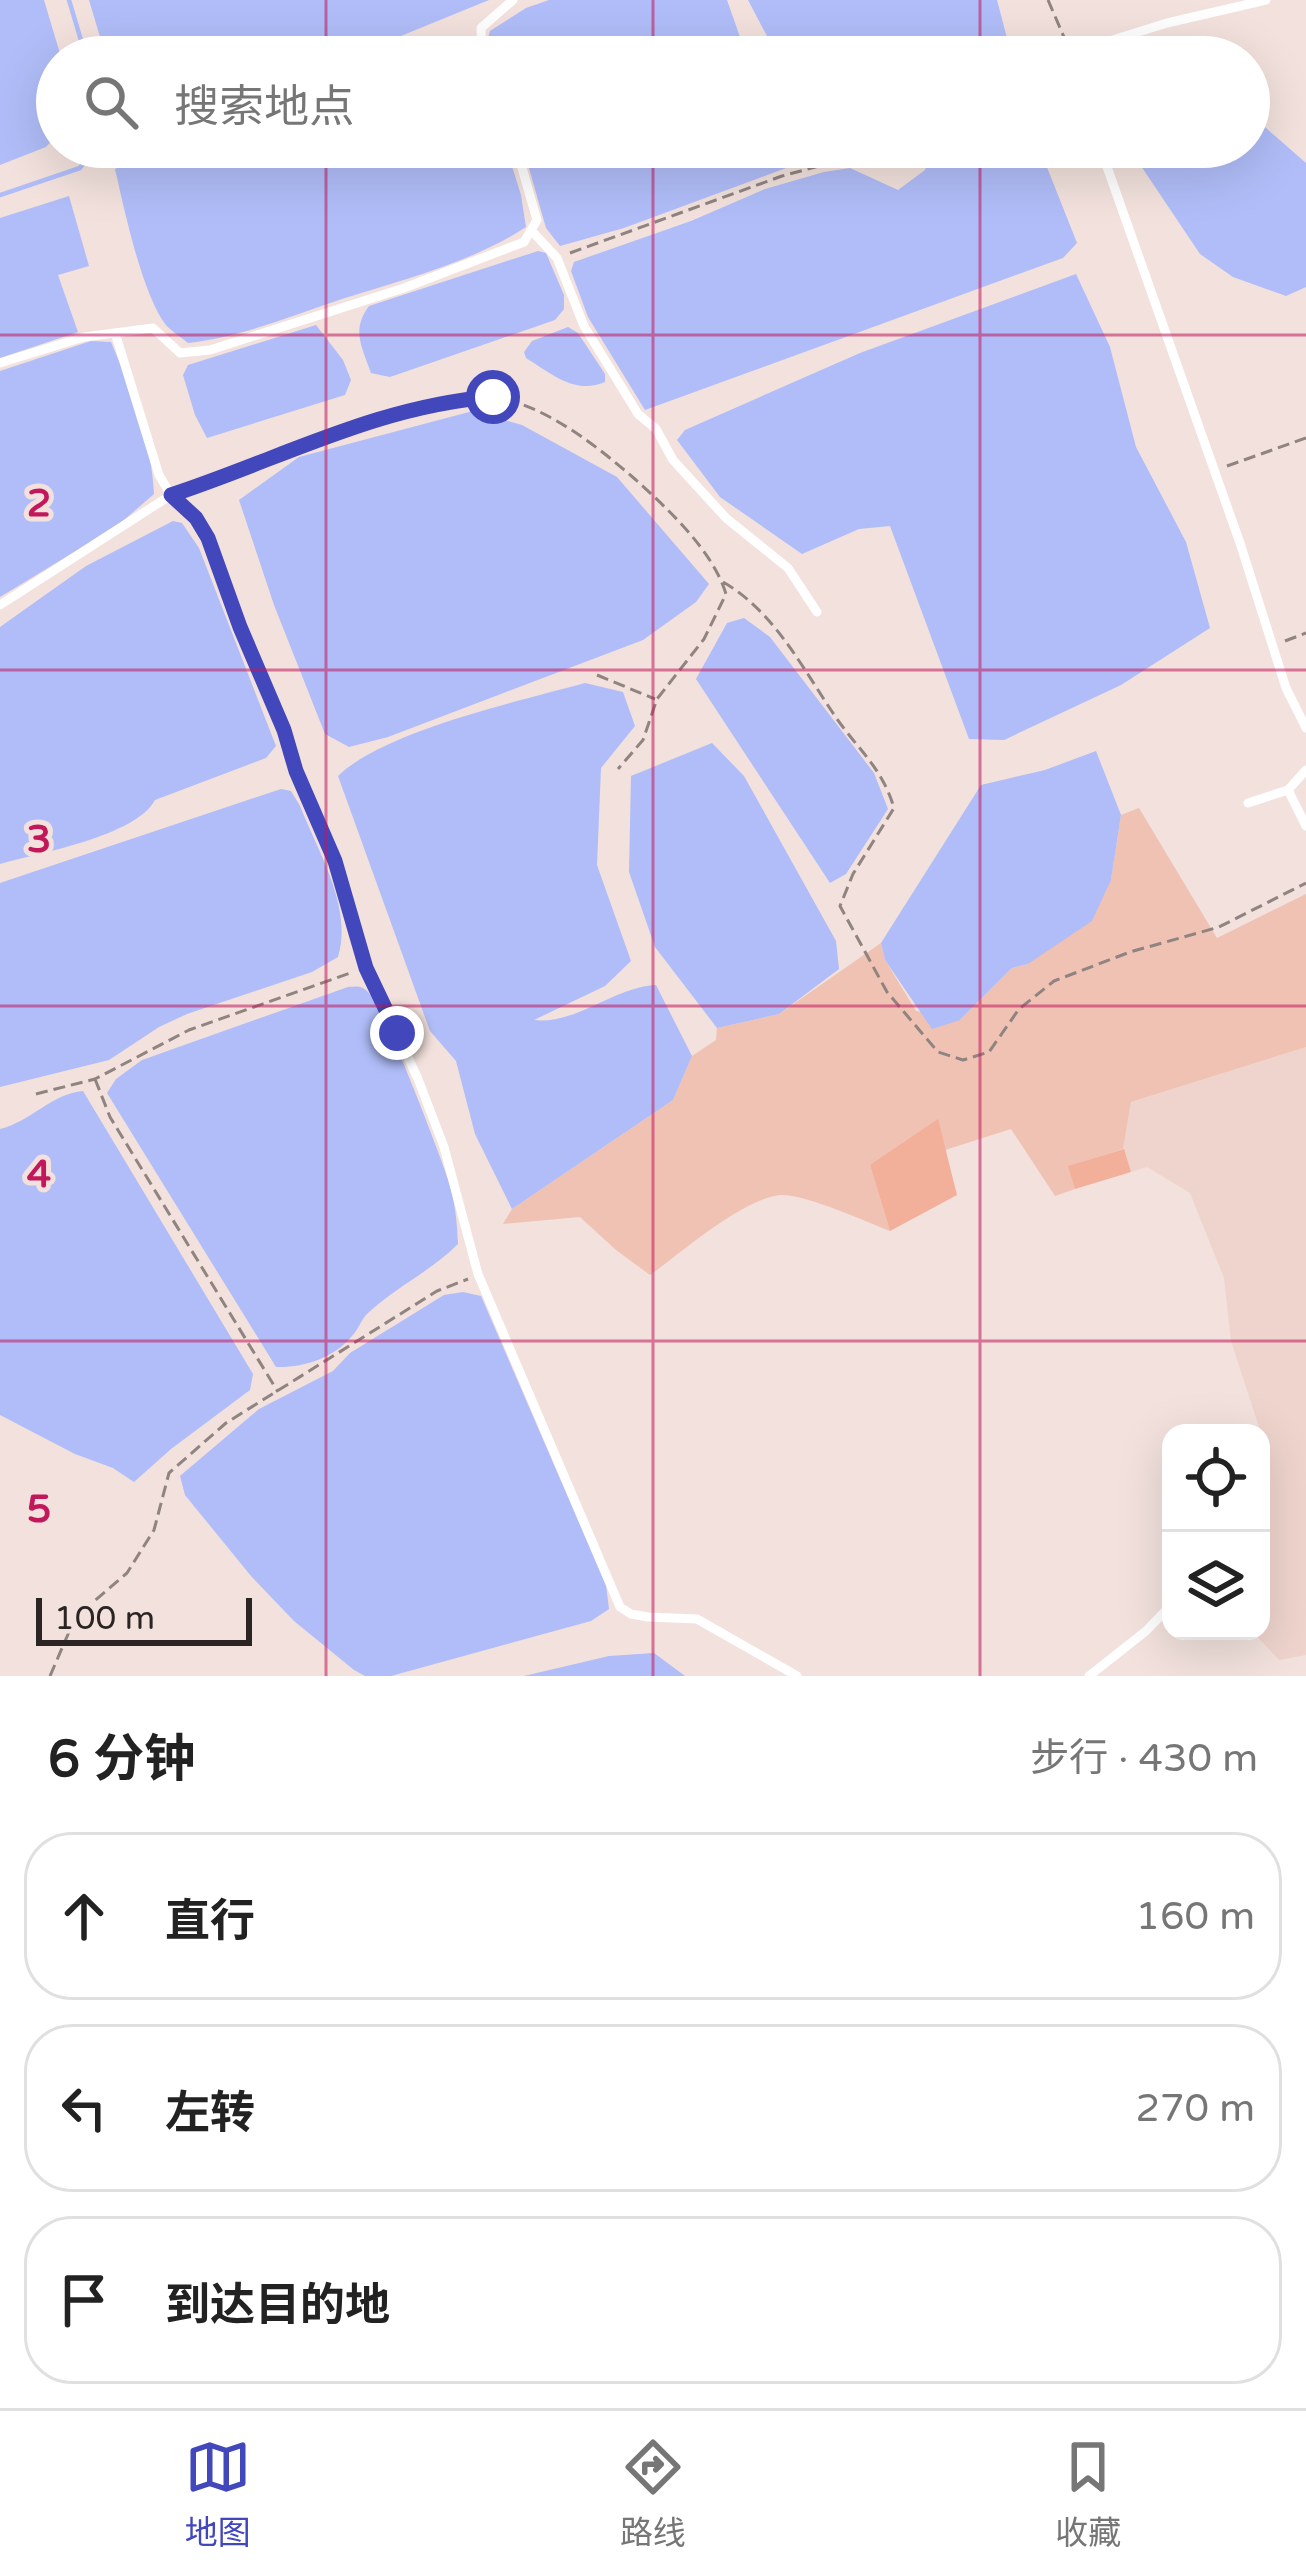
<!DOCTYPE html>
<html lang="zh">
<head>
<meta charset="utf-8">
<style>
  body { margin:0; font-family:"Varela Round","Noto Sans SC",sans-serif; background:#f2f2f2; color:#222 }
  .controls { position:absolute; right:36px; bottom:36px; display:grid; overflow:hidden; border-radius:24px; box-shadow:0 12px 48px #0002 }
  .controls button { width:108px; height:108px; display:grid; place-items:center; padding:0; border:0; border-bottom:3px solid #e0e0e0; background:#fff; color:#222; font:60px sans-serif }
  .scale { position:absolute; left:36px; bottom:30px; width:216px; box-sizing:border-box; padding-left:12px; border:6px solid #2a2422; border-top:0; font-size:33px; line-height:42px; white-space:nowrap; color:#2a2422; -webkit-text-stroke:9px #f2e1dc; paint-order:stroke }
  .stop { position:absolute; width:36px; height:36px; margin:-27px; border:9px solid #4247bc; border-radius:50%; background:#fff }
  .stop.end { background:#4247bc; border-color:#fff; box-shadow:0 3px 12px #0008 }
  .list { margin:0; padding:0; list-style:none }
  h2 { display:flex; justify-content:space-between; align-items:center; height:156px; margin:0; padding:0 48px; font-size:51px }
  h2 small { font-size:39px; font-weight:400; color:#767676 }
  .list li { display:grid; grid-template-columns:78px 1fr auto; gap:36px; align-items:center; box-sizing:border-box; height:168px; margin:0 24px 24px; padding:0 24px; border:3px solid #e0e0e0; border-radius:48px }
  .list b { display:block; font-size:45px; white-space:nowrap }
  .list em { font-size:39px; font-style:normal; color:#767676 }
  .icon { flex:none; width:66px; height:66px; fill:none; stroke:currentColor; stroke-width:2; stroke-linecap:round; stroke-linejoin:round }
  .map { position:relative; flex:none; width:1306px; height:1676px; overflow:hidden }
  .search { position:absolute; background:#fff; box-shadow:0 12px 48px #0002; left:36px; right:36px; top:36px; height:132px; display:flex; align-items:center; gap:30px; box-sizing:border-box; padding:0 42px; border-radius:66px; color:#767676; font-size:45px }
  .sheet { height:732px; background:#fff }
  nav { display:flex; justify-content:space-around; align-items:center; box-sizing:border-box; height:168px; border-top:3px solid #e0e0e0; background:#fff; font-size:33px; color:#767676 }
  nav a { display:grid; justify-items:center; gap:6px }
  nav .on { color:#4247bc }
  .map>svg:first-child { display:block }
  .built { fill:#eed4cd }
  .green { fill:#efc2b4 }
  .water { fill:#b0bdf8 }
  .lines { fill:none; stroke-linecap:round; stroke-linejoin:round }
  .stream { stroke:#b0bdf8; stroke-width:4.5 }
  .building { fill:#f2af9a }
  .path { stroke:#908480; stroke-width:3; stroke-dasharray:12 6; stroke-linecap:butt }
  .service { stroke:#fff; stroke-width:9 }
  .route { stroke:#4247bc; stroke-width:15 }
  .grid { fill:none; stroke:#c2185b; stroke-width:3; stroke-opacity:0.55 }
  .grid-label { font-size:39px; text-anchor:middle; font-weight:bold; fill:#c2185b; stroke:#f2e1dc; stroke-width:10; stroke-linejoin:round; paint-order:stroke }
</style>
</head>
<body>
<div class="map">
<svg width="1306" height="1676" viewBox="0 0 1306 1676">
  <rect width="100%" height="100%" fill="#f2e1dc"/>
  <path class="built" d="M1306,1047V1655L1279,1660L1252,1631H1261V1433L1231,1341L1224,1278L1190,1193L1147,1167L1131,1172L1123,1149L1131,1102Z"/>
  <path class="green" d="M1139,808L1217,938L1306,894V1047L1131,1102L1123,1149L1069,1166L1075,1189L1055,1196L1011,1129L945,1150L870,1165L890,1231C867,1222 803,1193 780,1195C742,1199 682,1252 650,1275L616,1250L580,1217L503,1224L512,1209L673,1100L692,1056L716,1040L717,1028L779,1014L881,943L885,960L916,1011L960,1020L1012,968L1028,964L1111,880L1121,815Z"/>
  <path class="water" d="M0,0H44L61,57H57V135L46,147L0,165Z
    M89,0H489L391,40L331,57H106Z
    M549,0H727L747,57H492L487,42L490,31L526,8Z
    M748,0H997L1012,57H778Z
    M1249,113L1306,163V287L1286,296L1233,277L1200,254L1139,163L1128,162L1118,147H1249Z
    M160,147H506L521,195L526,227C473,262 402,280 342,299C291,316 241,337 188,343C181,337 171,331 166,325C142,294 124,208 115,169Z
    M523,147H787L789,167L624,228L560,246L546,228Z
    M931,147H1039L1077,243L1063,258L645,410L588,317L571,271L574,262L691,221L765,189L824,172L850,168L898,190L925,170Z
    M69,196L89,266L58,275L78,332L0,358V218Z
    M538,251L546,253L564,295V309L555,320L390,377L371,373C362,347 351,330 369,306Z
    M1076,274L1110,347L1136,447L1186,542L1210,628L1121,685L1004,740L969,739L890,526L859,529L802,554L720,497L677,440L685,430L860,353Z
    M316,325L343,360L351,380L345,395L207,438L195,415L183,375L188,365Z
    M568,327L578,333L605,374V382C575,395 552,374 526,358L524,352L532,341Z
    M91,341L111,342C131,389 152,443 154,494L117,526L0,597V371Z
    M473,411L522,425L617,477L709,584L696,602L643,640L388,737L349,747L325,734L274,605L239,500L299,457Z
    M173,521L182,523L199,548L276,746L266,758L155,800C136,836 39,853 0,864V627L86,566Z
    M744,618L770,637L874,773L888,809L846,874L830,883L696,679L727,623Z
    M585,683L623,692L635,726L601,768L597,865L631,961L605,986L534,1020C576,1025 614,987 656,985L692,1056L673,1100L512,1209L475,1134L456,1061L430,1031L338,776C384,731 520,701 585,683Z
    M712,743L744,776L836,941L839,969L779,1014L717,1028L655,947L629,872L631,776Z
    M1096,751L1121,815L1111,880L1092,921L1028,964L1012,968L960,1020L932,1029L885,960L881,943L981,785L1045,770Z
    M281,789L291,791L300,806C318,852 353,907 338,957L312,972L187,1014L159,1027L109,1060L0,1087V883Z
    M348,987C357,987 359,985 366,990C383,1003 438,1150 448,1179C455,1201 457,1221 458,1244C431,1271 396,1287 368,1313C361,1319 359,1329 352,1336C334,1358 303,1368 276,1367L107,1093L116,1079L142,1060Z
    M83,1091L253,1374L250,1390L171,1449L134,1482L113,1468L75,1454L0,1415V1129C30,1122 53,1093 83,1091Z
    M463,1292L481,1296L606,1585L609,1609L591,1621L391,1676H365L354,1670L294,1621L251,1576L185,1495L180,1476L259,1409L333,1371L350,1353L444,1295Z
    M654,1653L685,1676H524L609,1656Z"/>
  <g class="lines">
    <path class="stream" d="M69,0L86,57
      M0,195L80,168L95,147"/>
  </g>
  <path class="building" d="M938,1119L957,1195L890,1231L870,1165Z
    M1124,1149L1131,1172L1075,1189L1068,1166Z"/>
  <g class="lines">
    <path class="path" d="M1048,0L1070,51
      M570,253L782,176L853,157
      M1227,466L1306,438
      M181,492C257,467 329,433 406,411C433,403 467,393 495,397C547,406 598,447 636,480C669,510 713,551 726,594L704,639L657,699L643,740L618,769
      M723,582C774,611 803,669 835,716C858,750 882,767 894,808L853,874L840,906L887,992L938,1052L963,1060L989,1052L1019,1009L1054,981L1130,952L1219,927L1306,883
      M1285,641L1306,633
      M597,675L655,699
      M95,1079L110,1117L278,1392
      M36,1094L95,1079L189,1030L353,972
      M50,1676L69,1632L85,1609L127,1573L154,1530L169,1473L226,1423L437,1291L468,1279"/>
    <path class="service" d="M482,57L481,28L513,0
      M1079,57L1087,48L1167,23L1266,0
      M1100,147L1240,543L1286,688L1306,728
      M531,230L557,258L584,326L638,414L656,429L673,460L726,518L788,568L817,612
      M116,336L159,475L171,495L196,518L208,538L240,627L284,730L295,771L335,861L366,968L418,1079L444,1147L478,1274L620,1607L631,1614L648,1617L697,1619L797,1676
      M0,363L84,337L153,328L180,353L210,350L404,288L524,242L537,220L516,147
      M0,605L171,495
      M1288,790L1306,826
      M1248,803L1288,790L1306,770
      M1089,1676L1146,1631L1171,1605"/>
  </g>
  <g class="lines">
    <path class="route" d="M397,1033L366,968L335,861L296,771L284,730L240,627L208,538L196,518L171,495C278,460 379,405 493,397"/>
  </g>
  <path class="grid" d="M326,0V57M653,0V57M980,0V57M326,147V1676M653,147V1676M980,147V1676M0,335H1306M0,670H1306M0,1006H1306M0,1341H1306"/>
  <g class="grid-label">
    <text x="39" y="516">2</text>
    <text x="39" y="852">3</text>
    <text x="39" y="1187">4</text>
    <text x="39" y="1522">5</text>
  </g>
</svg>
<div class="controls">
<button><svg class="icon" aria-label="locate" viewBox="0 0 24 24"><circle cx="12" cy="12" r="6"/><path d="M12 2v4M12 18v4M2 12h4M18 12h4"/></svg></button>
<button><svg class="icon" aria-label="layers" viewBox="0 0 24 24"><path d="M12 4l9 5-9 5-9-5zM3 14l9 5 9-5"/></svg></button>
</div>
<div class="scale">100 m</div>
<div class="stop" style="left:493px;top:397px"></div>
<div class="stop end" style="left:397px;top:1033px"></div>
<div class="search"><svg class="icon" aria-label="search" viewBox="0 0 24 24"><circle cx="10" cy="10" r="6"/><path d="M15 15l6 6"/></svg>搜索地点</div>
</div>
<section class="sheet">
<h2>6 分钟<small>步行 · 430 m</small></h2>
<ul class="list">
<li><svg class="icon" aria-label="ahead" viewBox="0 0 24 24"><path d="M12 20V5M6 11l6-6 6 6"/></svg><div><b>直行</b></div><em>160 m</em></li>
<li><svg class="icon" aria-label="left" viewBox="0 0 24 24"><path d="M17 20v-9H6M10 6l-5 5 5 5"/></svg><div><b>左转</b></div><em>270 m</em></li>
<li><svg class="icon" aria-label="arrive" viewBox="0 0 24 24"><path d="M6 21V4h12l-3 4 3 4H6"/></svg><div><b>到达目的地</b></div></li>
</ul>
</section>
<nav>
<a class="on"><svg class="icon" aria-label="map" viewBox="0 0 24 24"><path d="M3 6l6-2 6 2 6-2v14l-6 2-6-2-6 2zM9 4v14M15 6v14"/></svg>地图</a>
<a><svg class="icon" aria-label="directions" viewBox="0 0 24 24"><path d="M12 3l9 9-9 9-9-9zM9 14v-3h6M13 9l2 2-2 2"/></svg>路线</a>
<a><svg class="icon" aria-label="saved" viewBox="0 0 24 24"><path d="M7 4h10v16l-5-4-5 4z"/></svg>收藏</a>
</nav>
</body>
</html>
